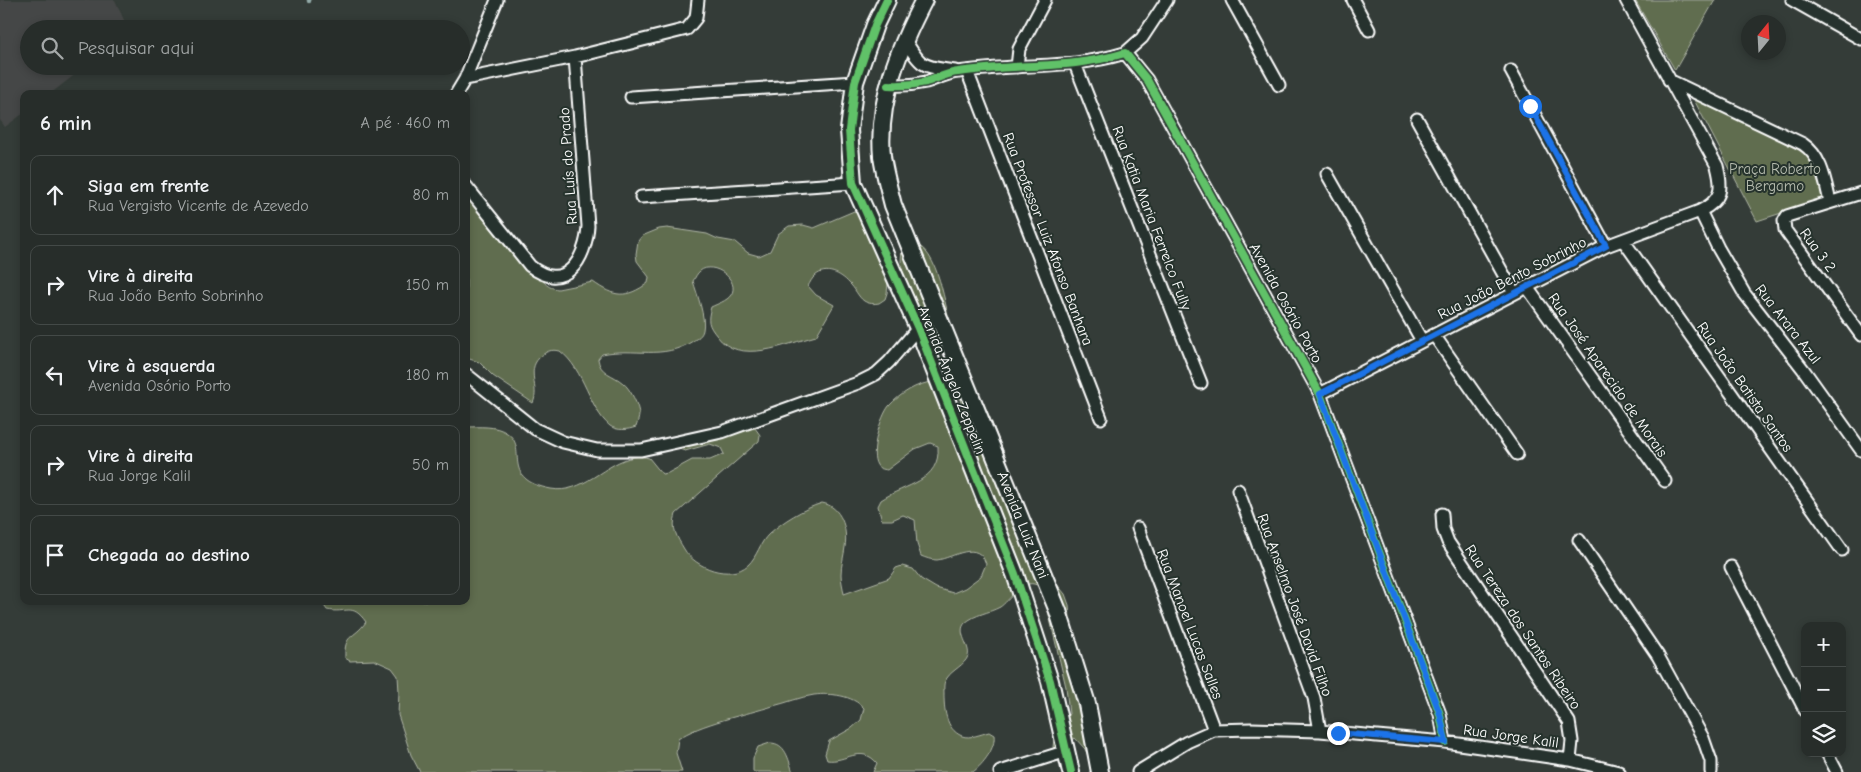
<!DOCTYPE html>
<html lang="pt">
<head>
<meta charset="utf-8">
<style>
  body { margin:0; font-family:"Comic Neue",sans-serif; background:#2f3532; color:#f1f3f6 }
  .controls { position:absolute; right:15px; bottom:15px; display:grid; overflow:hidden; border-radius:10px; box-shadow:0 2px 8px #0003 }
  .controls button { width:45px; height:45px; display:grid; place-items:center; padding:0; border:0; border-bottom:1px solid #434947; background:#272d2a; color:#f1f3f6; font:25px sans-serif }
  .compass { position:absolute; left:1741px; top:15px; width:45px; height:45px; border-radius:50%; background:#272d2a; box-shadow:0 2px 8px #0003; rotate:18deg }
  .stop { position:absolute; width:15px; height:15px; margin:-11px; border:4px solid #1a73e8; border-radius:50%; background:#fff }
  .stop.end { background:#1a73e8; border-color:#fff; box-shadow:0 1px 5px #0008 }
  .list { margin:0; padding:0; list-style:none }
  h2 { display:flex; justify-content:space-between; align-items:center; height:65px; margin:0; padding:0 20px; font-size:21px }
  h2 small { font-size:16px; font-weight:400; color:#a4a8a8 }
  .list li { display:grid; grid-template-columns:32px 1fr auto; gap:15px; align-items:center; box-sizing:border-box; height:80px; margin:0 10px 10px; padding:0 10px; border:1px solid #434947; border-radius:10px }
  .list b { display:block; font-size:19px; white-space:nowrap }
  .list p { margin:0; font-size:16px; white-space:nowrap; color:#a4a8a8 }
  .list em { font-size:16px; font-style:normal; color:#a4a8a8 }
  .icon { flex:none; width:28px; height:28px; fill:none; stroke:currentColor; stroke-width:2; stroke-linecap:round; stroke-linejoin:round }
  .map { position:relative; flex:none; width:1861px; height:772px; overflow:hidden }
  .search { position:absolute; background:#272d2a; box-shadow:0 2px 8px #0003; left:20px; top:20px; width:450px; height:55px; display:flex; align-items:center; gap:12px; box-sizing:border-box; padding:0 18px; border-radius:28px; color:#a4a8a8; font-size:19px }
  .panel { position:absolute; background:#272d2a; box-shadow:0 2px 8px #0003; left:20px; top:90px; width:450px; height:515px; border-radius:10px }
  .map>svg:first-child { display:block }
  .built { fill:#454746 }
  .green { fill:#606d4f; stroke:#b0b6a7 }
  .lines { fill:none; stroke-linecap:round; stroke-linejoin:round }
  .stream { stroke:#92a9a7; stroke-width:4.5 }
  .street-casing { stroke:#fff; stroke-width:15 }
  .secondary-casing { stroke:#fff; stroke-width:20 }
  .street { stroke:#26332d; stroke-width:11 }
  .secondary { stroke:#26332d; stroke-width:16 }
  .cycleway-casing { stroke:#26332d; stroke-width:11 }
  .cycleway { stroke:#61c268; stroke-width:8 }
  .route { stroke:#1a73e8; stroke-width:6 }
  .labels { text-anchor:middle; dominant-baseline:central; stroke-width:4; stroke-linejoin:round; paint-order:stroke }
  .street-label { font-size:15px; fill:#fff; stroke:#26332d }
  .park-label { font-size:15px; fill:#b7bdb0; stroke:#26332d }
</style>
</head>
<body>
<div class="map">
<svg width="1861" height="772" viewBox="0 0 1861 772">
  <rect width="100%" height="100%" fill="#343c38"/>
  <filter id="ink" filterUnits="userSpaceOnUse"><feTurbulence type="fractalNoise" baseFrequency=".02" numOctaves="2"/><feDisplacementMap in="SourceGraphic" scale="10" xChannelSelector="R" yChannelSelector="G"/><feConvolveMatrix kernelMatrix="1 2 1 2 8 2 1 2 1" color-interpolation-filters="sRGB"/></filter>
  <g filter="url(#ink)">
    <path class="built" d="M0,0H115L128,29H29V66H86L50,94H24V113L5,127L0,120Z"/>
    <path class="green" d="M1635,0H1715L1675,70Z
      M1691,94L1808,155L1824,199L1757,221Z
      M466,190L524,249L543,281C548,287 551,288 558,289L593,282C614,297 626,299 648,283L649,277L637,261L636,254L638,241L642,236L659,229L667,228L707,234L718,239L735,242L748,253L759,256L770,251L778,234L789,226L803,225L814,228L854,211L859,213L889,274L887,293L885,299L879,303C874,304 869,304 864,301C858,297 855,288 849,283C841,274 826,266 815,276C812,278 810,283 808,286L816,295L834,305L816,336C786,344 739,366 717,336C708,325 707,321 711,307C717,304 727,301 731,295C741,280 713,260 700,271C697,273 695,278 693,281C697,294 706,318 703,330C702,336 697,338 693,341C662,361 635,347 602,354L598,359C600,374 613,374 623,383C630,388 639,406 639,415C639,418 637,424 636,427C628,430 617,431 610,426C589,409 585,370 560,351C551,349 546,351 539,358C526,371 540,388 533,403L493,376L479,362L466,358Z
      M913,244C939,247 945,310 952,330C963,360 978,389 990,418C1011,470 1030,523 1050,576L1065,594L1069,605L1071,633L1095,772L1085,749L1075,738L1058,751L1053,747L1055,729L1069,714L1066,687L1046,602C1043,596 1041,585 1034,584C1021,581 1009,601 1000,607C989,613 975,614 965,623C956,633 971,646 968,656C965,665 952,670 947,678C943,682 944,688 944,693C944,708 945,729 962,736C970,739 981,734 989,732L994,735C996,748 983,764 973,772H873L877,763C861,744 845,763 827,760L825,754L829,741L852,728L861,720L864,708C852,695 831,693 814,695C800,697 786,703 773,706C748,714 698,724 678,739L676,753L682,772H420L411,755L398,715L399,692L398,676L392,668L374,660L350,661L345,658C344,633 353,640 366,622C352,602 347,614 327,610L321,601H466V427C479,427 496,425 507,433C530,448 498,479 551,489C583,495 605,462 634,457C639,456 645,457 649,458L662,474L668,473L692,460H710L724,454L721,448L710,444L685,451L679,449L677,442L724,432L755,428L760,435L759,441L676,514C671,529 677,537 684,549C695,568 730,581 748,565C757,557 760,542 769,534C783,521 803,509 822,503C841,506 848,529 845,547C844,556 841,565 841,574C841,581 843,587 844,594L889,578L896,568L902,566L913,569L921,579L936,588L953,593L965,588L981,576L986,564C978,539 953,558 937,560C931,560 926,558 921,556L917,544L915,520L903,515L892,520H882L878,506L881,500C905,484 941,482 938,446L930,443L915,449L887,470C883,469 879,469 877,465C869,453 881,416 889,406C900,394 917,383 933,382L956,408L961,402L944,352L927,329L904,280L901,261L902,248Z
      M770,743C786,743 788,759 793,772H753V758L758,747Z"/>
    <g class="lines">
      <path class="stream" d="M309,0V1"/>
      <defs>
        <path id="street" d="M1232,0L1279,85
          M1353,0L1369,30
          M1792,0L1861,39
          M905,40C922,69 924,66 955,71
          M1125,53L1142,38L1167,0
          M1075,64L1201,383
          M1017,67L1019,49L1045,0
          M967,71L1101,418
          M1511,71L1606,246
          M465,79L575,57L687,29L696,18L698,0
          M1669,80L1803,144C1822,157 1825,181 1830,202
          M888,85C901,86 913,85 926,82C936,79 947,73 958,72C1015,63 1070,70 1125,53L1147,80L1320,394L1440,714L1445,742
          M456,94L465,79L497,0
          M631,97L855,82
          M1417,119L1514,293
          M1327,174L1422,341
          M466,186L530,266C565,294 586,259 588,226L575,57
          M1861,193L1787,216L1784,221L1785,230L1861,335
          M641,197L853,183
          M1700,211L1718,248L1744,293L1803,369L1861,450
          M1623,240L1842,550
          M1527,287L1665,481
          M1434,335L1517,454
          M466,374L535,429L563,442L597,450H641L722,432L858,383L876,374L889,362L918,328
          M1320,394L1606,246L1700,211C1722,200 1723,189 1717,166L1626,0
          M1238,490L1314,698L1320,731
          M1442,514L1443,529L1448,542L1569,722L1572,741L1570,760
          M1138,528L1214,730
          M1579,540L1658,656L1703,738L1711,761V772
          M1731,567L1805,710
          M1827,753L1837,772
          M1000,772L1067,751
          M1138,772L1187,742L1214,730L1251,729L1320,731L1445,742L1570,760L1619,772"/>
        <path id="secondary" d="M887,0L875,25L855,82L849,130L853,183L918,328L1015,574L1050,681L1071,772
          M924,0C899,48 877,101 882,156C884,172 889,189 893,205L1058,611L1087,704L1100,772"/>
      </defs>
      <use href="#street" class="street-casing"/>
      <use href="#secondary" class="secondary-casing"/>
      <use href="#street" class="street"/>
      <use href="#secondary" class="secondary"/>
      <defs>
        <path id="cycleway" d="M887,0L875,25L855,82L849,130L853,183L918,328L1015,574L1050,681L1071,772
          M888,85C901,86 913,85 926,82C936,79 947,73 958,72C1015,63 1070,70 1125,53L1147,80L1320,394L1440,714L1445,742"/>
      </defs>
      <use href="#cycleway" class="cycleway-casing"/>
      <use href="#cycleway" class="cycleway"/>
    </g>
  </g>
  <g class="lines" filter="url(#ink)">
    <path class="route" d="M1338,733L1446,742L1440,714L1320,394L1606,246L1530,106"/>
  </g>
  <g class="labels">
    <g class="street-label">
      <text transform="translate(568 166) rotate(-94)">Rua Luís do Prado</text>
      <text transform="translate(1152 218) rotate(69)">Rua Katia Maria Ferrelco Fully</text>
      <text transform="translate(1048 239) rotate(69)">Rua Professor Luiz Afonso Banhara</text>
      <text transform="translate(1818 250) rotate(54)">Rua 3 2</text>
      <text transform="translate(1512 278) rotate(-27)">Rua João Bento Sobrinho</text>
      <text transform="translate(1286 303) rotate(61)">Avenida Osório Porto</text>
      <text transform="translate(1788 324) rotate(52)">Rua Arara Azul</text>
      <text transform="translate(1608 375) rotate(55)">Rua José Aparecido de Morais</text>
      <text transform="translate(952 380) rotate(68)">Avenida Ângelo Zeppelin</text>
      <text transform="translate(1745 387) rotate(55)">Rua João Batista Santos</text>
      <text transform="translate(1023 525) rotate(68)">Avenida Luiz Nani</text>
      <text transform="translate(1295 605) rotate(70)">Rua Anselmo José David Filho</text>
      <text transform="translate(1190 624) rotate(69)">Rua Manoel Lucas Salles</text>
      <text transform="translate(1523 627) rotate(56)">Rua Tereza dos Santos Ribeiro</text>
      <text transform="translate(1511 736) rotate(8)">Rua Jorge Kalil</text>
    </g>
    <g class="park-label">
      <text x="1775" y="169">Praça Roberto<tspan x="1775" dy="17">Bergamo</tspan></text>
    </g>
  </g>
</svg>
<div class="controls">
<button>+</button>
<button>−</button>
<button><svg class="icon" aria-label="layers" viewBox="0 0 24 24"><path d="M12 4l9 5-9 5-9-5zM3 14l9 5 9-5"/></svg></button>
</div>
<svg class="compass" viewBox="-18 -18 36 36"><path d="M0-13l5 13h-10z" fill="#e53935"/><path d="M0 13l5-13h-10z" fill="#a4a8a8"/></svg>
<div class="stop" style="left:1530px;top:106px"></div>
<div class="stop end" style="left:1338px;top:733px"></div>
<div class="search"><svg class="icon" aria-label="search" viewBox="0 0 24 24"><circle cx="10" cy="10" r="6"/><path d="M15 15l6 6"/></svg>Pesquisar aqui</div>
<section class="panel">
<h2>6 min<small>A pé · 460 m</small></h2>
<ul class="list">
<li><svg class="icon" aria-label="ahead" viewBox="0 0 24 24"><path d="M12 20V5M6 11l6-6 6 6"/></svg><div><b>Siga em frente</b><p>Rua Vergisto Vicente de Azevedo</p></div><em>80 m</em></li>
<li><svg class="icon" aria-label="right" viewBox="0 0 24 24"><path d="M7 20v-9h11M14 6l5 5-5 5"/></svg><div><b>Vire à direita</b><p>Rua João Bento Sobrinho</p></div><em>150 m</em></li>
<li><svg class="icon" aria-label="left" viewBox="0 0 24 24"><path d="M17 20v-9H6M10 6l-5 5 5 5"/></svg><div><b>Vire à esquerda</b><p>Avenida Osório Porto</p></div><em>180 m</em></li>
<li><svg class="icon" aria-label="right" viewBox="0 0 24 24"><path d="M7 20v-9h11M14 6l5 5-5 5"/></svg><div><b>Vire à direita</b><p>Rua Jorge Kalil</p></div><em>50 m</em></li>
<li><svg class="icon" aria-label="arrive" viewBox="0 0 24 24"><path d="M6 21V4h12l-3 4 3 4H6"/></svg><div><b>Chegada ao destino</b></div></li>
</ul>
</section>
</div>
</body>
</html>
